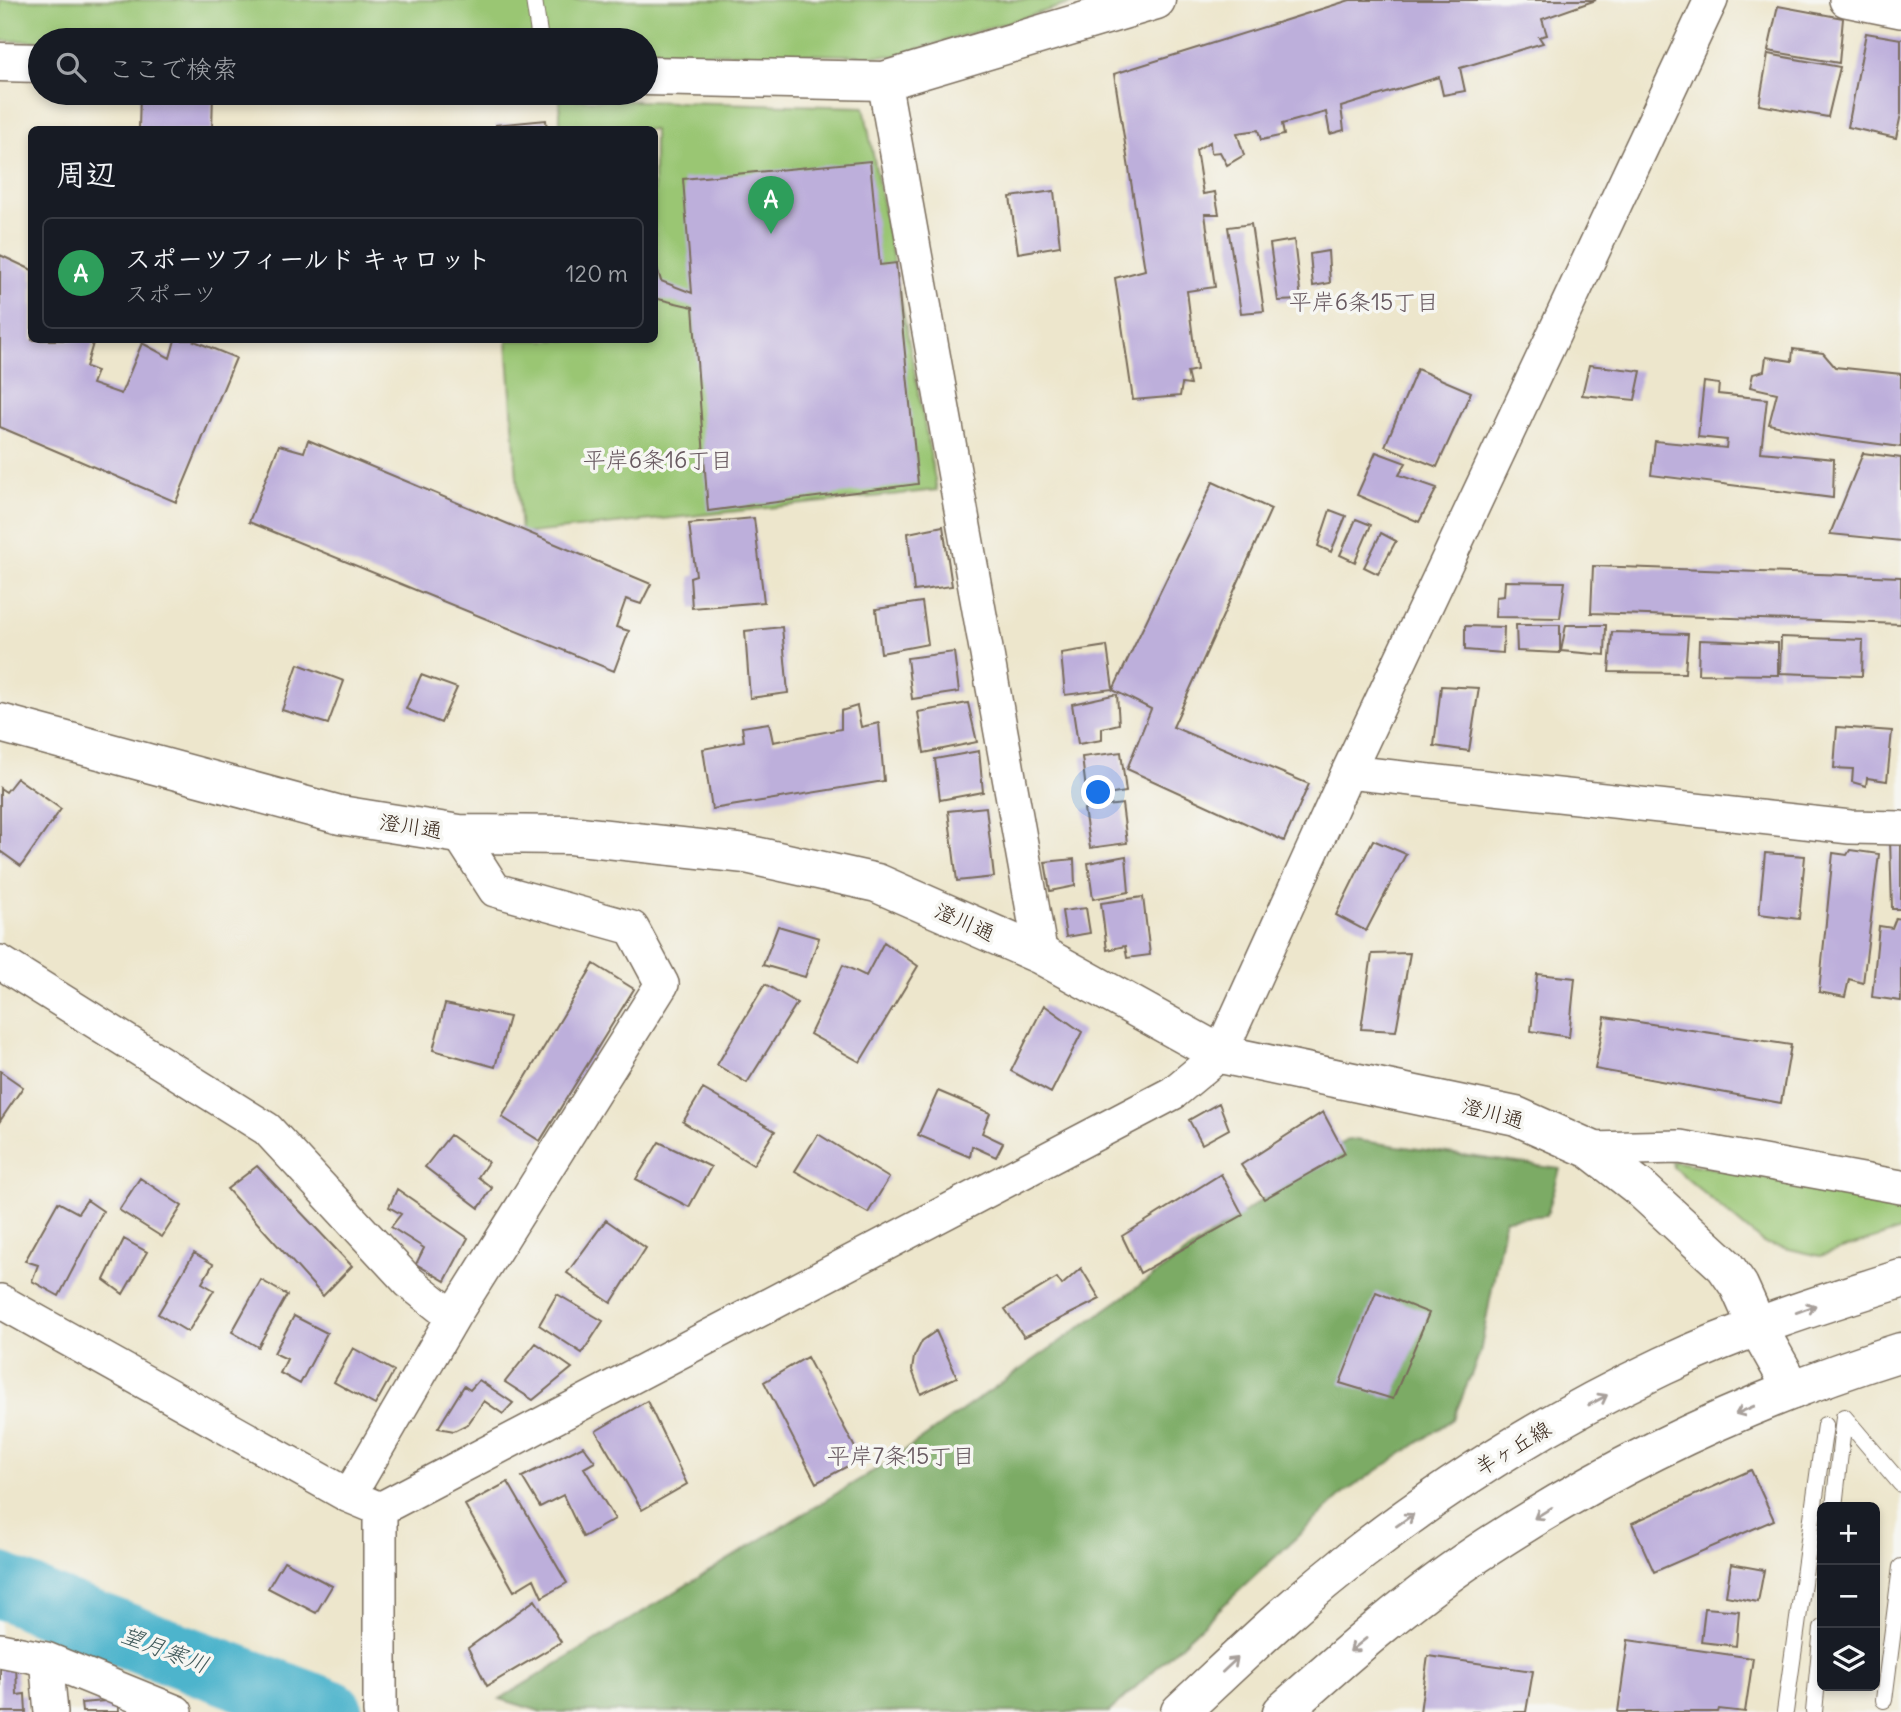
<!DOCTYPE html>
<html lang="ja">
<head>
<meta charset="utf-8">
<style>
  body { margin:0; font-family:Delius,"Klee One",sans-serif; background:#242831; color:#f1f3f6 }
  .controls { position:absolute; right:21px; bottom:21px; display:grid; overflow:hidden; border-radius:10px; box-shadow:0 4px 10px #0003 }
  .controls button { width:63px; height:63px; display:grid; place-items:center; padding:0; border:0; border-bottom:2px solid #363941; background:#171b24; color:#f1f3f6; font:35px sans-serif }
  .you { position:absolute; left:1099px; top:793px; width:24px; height:24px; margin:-18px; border:5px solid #fff; border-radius:50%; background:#1a73e8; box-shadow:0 0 0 10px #1a73e833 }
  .badge { display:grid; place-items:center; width:46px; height:46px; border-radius:50%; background:#db2777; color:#fff; font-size:23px; font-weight:700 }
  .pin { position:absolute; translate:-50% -58px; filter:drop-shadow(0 2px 4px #0008) }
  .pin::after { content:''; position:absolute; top:37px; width:24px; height:21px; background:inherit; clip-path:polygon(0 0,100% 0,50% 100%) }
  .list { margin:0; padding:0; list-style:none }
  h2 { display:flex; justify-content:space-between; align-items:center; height:91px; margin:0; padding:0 28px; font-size:30px }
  h2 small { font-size:23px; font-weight:400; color:#9ea1a6 }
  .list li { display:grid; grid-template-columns:46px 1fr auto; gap:21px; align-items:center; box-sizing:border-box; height:112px; margin:0 14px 14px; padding:0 14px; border:2px solid #363941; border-radius:10px }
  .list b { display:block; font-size:26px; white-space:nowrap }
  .list p { margin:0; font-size:23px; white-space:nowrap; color:#9ea1a6 }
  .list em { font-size:23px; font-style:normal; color:#9ea1a6 }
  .icon { flex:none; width:38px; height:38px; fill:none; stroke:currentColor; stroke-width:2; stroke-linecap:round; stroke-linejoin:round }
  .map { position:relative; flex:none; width:1901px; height:1712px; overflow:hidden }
  .search { position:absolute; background:#171b24; box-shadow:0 4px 10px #0003; left:28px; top:28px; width:630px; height:77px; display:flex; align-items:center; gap:18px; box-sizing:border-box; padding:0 24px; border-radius:38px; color:#9ea1a6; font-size:26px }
  .panel { position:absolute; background:#171b24; box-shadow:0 4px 10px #0003; left:28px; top:126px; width:630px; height:217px; border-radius:10px }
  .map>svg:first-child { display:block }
  .green { fill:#9ac673; stroke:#6a7848; stroke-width:2 }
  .forest { fill:#7bab65; stroke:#5b6a42; stroke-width:2 }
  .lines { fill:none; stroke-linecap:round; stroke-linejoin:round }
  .river { stroke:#4db4cc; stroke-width:65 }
  .building { fill:#bdafdb }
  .lane-casing { stroke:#796c5b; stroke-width:18 }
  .street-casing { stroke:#796c5b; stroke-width:36 }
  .secondary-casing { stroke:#796c5b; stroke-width:41 }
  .primary-casing { stroke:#796c5b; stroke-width:41 }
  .lane { stroke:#fff; stroke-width:16 }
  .street { stroke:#fff; stroke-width:33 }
  .secondary { stroke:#fff; stroke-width:38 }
  .primary { stroke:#fff; stroke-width:38 }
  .oneway { stroke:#a79f9a }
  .labels { text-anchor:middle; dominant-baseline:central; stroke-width:7; stroke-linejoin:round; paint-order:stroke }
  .street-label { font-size:21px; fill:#3b2a1e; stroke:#f6f6f2 }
  .neighbourhood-label { font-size:23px; fill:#685960; stroke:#f6f6f2 }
  .water-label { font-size:23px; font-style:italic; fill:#415a5b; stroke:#f6f6f2 }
</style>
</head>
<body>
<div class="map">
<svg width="1901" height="1712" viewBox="0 0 1901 1712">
  <rect width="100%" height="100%" fill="#f6f6f2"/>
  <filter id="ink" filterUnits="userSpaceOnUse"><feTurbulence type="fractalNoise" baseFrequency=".0143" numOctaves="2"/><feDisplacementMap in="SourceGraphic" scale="14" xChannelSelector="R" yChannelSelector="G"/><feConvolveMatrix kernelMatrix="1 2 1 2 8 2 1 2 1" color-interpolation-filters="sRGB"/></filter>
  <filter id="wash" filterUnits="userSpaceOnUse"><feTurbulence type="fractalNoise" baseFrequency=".00686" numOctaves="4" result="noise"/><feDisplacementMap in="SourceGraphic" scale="28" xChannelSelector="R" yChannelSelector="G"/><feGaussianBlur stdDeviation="1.57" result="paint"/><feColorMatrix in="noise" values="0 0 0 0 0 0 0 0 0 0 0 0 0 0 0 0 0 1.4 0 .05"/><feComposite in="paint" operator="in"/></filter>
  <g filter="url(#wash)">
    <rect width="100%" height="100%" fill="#ede6cc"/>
    <path class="green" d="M0,0H1082L895,56L646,52V40L0,41Z
      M560,99L864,107L937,490L521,534L507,340H654V130L560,129Z
      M1672,1161L1901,1201V1230L1820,1256L1763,1243L1673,1167Z"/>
    <path class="forest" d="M1348,1139L1560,1169L1547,1215L1505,1219L1480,1353L1453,1419L1344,1493L1109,1712H542L500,1699L893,1459Z"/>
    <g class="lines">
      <path class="river" d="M0,1585L58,1610L331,1712"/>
    </g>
    <g id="blocks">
      <path class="building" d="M1350,0H1596L1542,19L1547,35L1539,37L1543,43L1460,68L1465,91L1443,95L1439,77L1341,107L1344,130L1330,134L1326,112L1282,124L1284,135L1261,140L1258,130L1237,133L1244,155L1227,165L1220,152L1211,153L1210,142L1196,150L1203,194L1215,192L1219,214H1205L1215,287L1187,291L1197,370L1187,372L1190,385L1182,384L1180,396L1133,400L1115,278L1145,270L1114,74Z
        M1778,6L1843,18L1839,63L1768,51Z
        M1866,33L1901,39V114L1896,138L1848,127Z
        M1768,54L1840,67L1828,117L1759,105Z
        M140,93H213L212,130H139Z
        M546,120L547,130H496V125Z
        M870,161L880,265L896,263L918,484L708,511L693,307L654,298V257L661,281L692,293L683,179Z
        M1054,191L1060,246L1018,253L1010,197Z
        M1251,224L1264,311L1241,313L1228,227Z
        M1294,240L1301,300L1278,301L1270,244Z
        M1328,251L1330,283L1313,286L1310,254Z
        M0,255L32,270V340H94L86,367L97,371L92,384L121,394L142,343L170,358L175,340H192L236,358L176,502L0,427Z
        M1793,349L1823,353L1835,367L1901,374V447L1820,436L1769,424L1777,393L1750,387L1753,374L1764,371L1766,357L1792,361Z
        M1589,365L1641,371L1635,400L1582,395Z
        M1417,369L1471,392L1437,467L1385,446Z
        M1704,382L1719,384L1718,394L1767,399L1761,452L1834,459L1833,498L1651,475L1655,441L1726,448L1727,440L1698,437Z
        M308,440L651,584L641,604L626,599L616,627L629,631L614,671L249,522L279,445L304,452Z
        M1376,452L1406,463L1399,475L1437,488L1419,522L1357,495Z
        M1863,453L1901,458V541L1830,534Z
        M1213,482L1271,509L1173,727L1309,784L1284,841L1127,769L1151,709L1113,690Z
        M1330,510L1346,516L1331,552L1318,546Z
        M754,518L764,602L692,608L690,577L696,575L689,524Z
        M1356,519L1371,525L1355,562L1340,555Z
        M943,526L952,586L914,591L908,533Z
        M1381,533L1396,541L1378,574L1364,567Z
        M1593,566L1901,577V624L1591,613Z
        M1505,581L1565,582L1560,618L1495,617L1496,597L1504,596Z
        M922,602L928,644L881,653L876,609Z
        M1516,625H1560V653L1517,651Z
        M1566,625H1606L1605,655L1561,651Z
        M1465,626L1504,627L1503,653L1465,650Z
        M782,627L788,693L750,698L745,631Z
        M1612,632L1688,634L1685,673L1609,672Z
        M1781,637L1863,640L1862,676L1780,673Z
        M1699,640L1778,643V675L1698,674Z
        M1107,646L1113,689L1065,695L1061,653Z
        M954,652L959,692L912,699L907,658Z
        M298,664L344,681L328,724L282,710Z
        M421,675L457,688L441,723L406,709Z
        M1441,686L1479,688L1469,751L1434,746Z
        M1117,694L1119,724L1102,728V740L1078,744L1072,704Z
        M968,703L977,742L924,753L918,712Z
        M857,706L861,727L879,723L884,781L712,809L703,749L744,741L742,727L769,723L773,742L841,729V711Z
        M1837,727L1892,731L1887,781L1867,778L1866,786L1852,782L1853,769L1834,768Z
        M979,751L983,792L940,800L935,759Z
        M1121,752L1126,792L1087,798L1082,757Z
        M17,778L61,809L21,866L0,851V788L6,792Z
        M1122,804L1127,843L1090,848L1084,809Z
        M986,807L994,877L957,881L948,811Z
        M1901,838V909H1892L1890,839Z
        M1373,840L1406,854L1366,931L1336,915Z
        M1850,850L1879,854L1863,983L1849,979L1845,997L1819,992L1833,853L1847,855Z
        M1765,853L1805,856L1799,919L1759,914Z
        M1126,856L1129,892L1093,899L1088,863Z
        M1074,859L1075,886L1050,891L1045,862Z
        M1143,897L1150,955L1127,958L1125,946L1107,950L1101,903Z
        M1086,908L1090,933L1066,937L1062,911Z
        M1896,918L1901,919V1001L1872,997L1879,926L1892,928Z
        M778,926L819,938L805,977L763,965Z
        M884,942L918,966L860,1062L810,1034L843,965L866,976Z
        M1410,953L1396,1031L1361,1029L1372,954Z
        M594,964L634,989L540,1141L502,1117Z
        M1537,974L1575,978L1569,1037L1531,1031Z
        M765,984L797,1003L747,1083L717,1065Z
        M445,1004L509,1017L495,1067L433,1050Z
        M1044,1005L1082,1032L1051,1093L1011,1071Z
        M1605,1017L1791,1045L1781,1103L1595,1069Z
        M0,1071L23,1087L0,1121Z
        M703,1089L775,1131L753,1165L683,1122Z
        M938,1091L990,1113L982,1133L1003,1143L996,1157L972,1146L970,1157L918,1135Z
        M1219,1103L1229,1129L1202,1144L1189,1120Z
        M1323,1112L1345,1153L1264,1199L1241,1165Z
        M818,1134L889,1178L868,1213L795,1171Z
        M450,1135L488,1162L478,1177L492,1188L479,1208L425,1167Z
        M659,1142L711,1167L689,1207L636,1179Z
        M257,1166L352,1266L323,1296L227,1189Z
        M1221,1174L1243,1215L1140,1273L1122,1236Z
        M140,1178L182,1206L162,1237L119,1210Z
        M397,1189L468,1238L445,1281L416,1264L424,1248L391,1227L401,1214L389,1207Z
        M87,1200L103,1211L59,1296L32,1281L38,1265L25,1261L58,1202L78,1213Z
        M606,1220L646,1248L611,1303L567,1273Z
        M124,1239L147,1252L123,1294L104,1280Z
        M194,1253L213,1264L202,1283L214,1290L188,1332L158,1314Z
        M1081,1268L1100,1299L1024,1337L1005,1309L1057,1278L1062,1285Z
        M261,1280L287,1295L258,1347L232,1332Z
        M1376,1292L1429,1313L1393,1399L1340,1383Z
        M557,1294L603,1321L582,1353L539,1325Z
        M294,1316L327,1333L300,1384L280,1373L287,1359L274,1353Z
        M936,1331L957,1377L921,1394L912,1370L914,1357L922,1341Z
        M536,1343L572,1368L533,1400L505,1382Z
        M353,1348L394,1371L375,1405L334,1382Z
        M807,1357L861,1459L816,1483L764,1382Z
        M479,1380L513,1403L503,1414L484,1401L468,1424L454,1431L438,1428L464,1386L470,1390Z
        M647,1401L687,1484L642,1510L596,1431Z
        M583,1446L595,1462L584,1468L615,1519L583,1537L563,1495L540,1507L522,1477Z
        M1751,1470L1774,1520L1654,1572L1632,1523Z
        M508,1482L567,1583L542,1597L534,1579L514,1591L465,1505Z
        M284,1561L332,1586L316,1613L268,1588Z
        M1731,1564L1764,1570L1758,1602L1726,1596Z
        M535,1600L561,1642L487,1686L468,1648Z
        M1705,1608L1739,1611L1736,1646L1701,1642Z
        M1628,1640L1753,1658L1745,1712L1719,1709L1718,1712H1618Z
        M1428,1656L1533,1671L1526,1712H1420Z
        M16,1662L17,1695L25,1694L26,1712H0V1663Z
        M118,1700L119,1712H82L81,1703Z"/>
    </g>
  </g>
  <g filter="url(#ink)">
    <use href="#blocks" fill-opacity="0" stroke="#796c5b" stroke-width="2"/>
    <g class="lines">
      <defs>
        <path id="lane" d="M534,0L540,40
          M1844,1417L1901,1484
          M1834,1507L1844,1417
          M1884,1700L1901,1567
          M1785,1712L1825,1425
          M1814,1712L1822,1628"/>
        <path id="street" d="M1846,0L1901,11
          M884,81L1041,955
          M1348,772L1850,827L1901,828
          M0,962L267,1129L409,1282L453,1317
          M1590,1149L1680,1147L1901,1187
          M0,1301L349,1496L380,1509V1712
          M349,1496L453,1317L662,984L632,928L495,890L459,834
          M380,1509L1173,1093L1220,1054L1348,772L1711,0
          M0,1650L46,1659L176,1712
          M46,1659L51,1712"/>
        <path id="secondary" d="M0,62L40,63
          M646,76L884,81L1156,0
          M0,723L340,815L459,834L570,835L746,854L877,883L1041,955L1220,1054L1516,1116L1590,1149L1639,1187L1725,1266L1739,1286L1757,1326L1793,1390"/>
        <path id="primary" d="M1180,1712C1239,1657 1297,1600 1362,1551C1455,1479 1557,1416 1663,1366C1739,1330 1820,1304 1901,1279
          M1282,1712C1348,1653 1415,1594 1489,1546C1616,1463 1756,1397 1901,1352"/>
      </defs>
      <use href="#lane" class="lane-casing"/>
      <use href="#street" class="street-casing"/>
      <use href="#secondary" class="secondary-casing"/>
      <use href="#primary" class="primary-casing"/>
      <use href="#lane" class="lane"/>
      <use href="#street" class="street"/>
      <use href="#secondary" class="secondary"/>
      <use href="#primary" class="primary"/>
    </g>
    <defs><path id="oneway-shaft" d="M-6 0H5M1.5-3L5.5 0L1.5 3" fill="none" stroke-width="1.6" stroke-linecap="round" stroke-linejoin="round" transform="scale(1.75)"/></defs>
    <g class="oneway">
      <use href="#oneway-shaft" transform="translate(1806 1309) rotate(-20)"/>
      <use href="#oneway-shaft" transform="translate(1598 1400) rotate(-28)"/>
      <use href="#oneway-shaft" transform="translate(1745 1410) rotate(157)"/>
      <use href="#oneway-shaft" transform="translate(1543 1513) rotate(148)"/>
      <use href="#oneway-shaft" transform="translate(1405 1520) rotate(-35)"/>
      <use href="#oneway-shaft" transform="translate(1358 1645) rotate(141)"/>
      <use href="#oneway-shaft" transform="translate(1230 1665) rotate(-43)"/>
    </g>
  </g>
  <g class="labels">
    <g class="street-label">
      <text transform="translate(411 826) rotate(9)">澄川通</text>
      <text transform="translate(965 922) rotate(24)">澄川通</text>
      <text transform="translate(1493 1113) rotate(15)">澄川通</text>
      <text transform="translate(1513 1448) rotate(-31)">羊ヶ丘線</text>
    </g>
    <g class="neighbourhood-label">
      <text x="1364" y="301">平岸6条15丁目</text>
      <text x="658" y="459">平岸6条16丁目</text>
      <text x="901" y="1455">平岸7条15丁目</text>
    </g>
    <g class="water-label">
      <text transform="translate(165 1649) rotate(21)">望月寒川</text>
    </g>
  </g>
</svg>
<div class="controls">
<button>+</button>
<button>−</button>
<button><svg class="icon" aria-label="layers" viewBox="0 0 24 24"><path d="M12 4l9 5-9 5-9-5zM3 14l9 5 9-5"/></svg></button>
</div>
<div class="you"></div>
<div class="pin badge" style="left:771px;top:234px;background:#2e9e5b">A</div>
<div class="search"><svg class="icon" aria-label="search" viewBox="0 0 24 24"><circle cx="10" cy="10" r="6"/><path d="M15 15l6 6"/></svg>ここで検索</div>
<section class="panel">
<h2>周辺<small></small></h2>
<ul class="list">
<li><span class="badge" style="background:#2e9e5b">A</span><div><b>スポーツフィールド キャロット</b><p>スポーツ</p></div><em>120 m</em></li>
</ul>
</section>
</div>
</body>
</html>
